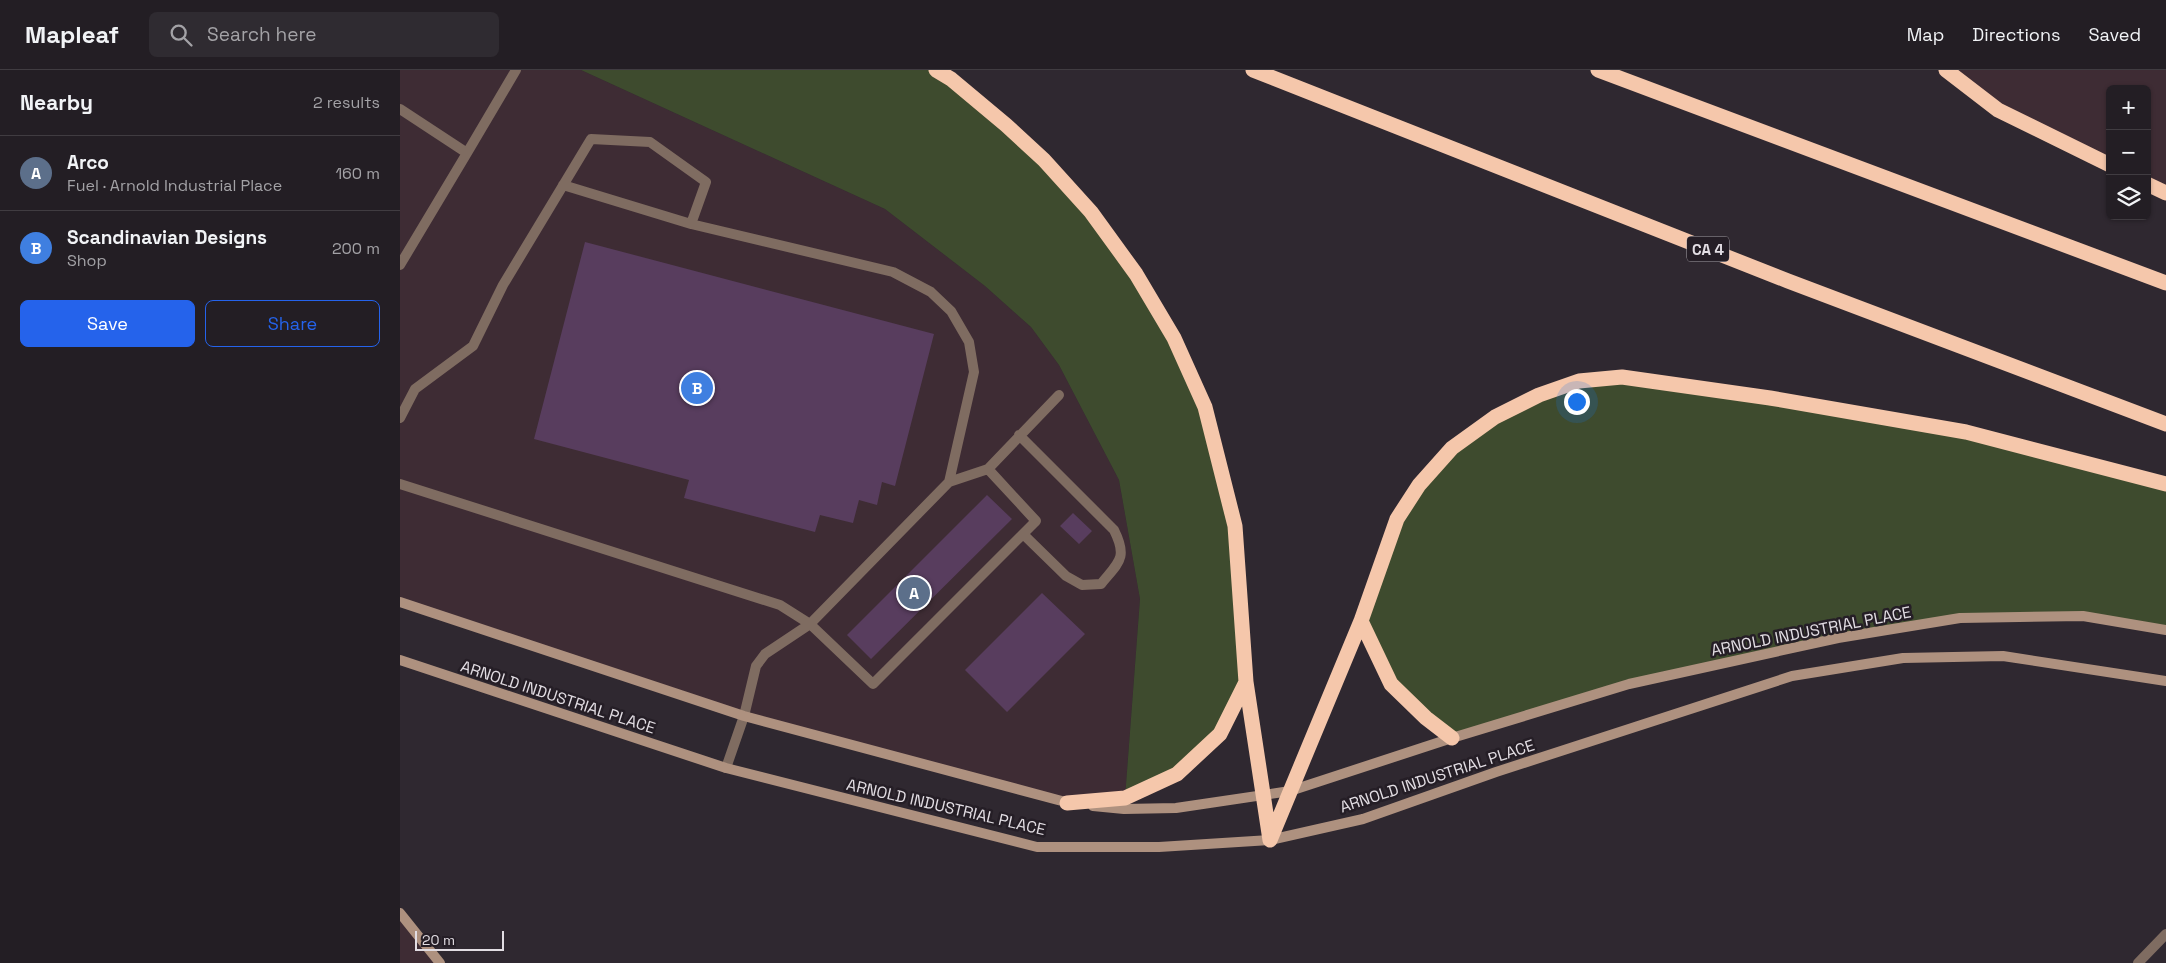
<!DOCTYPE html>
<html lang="en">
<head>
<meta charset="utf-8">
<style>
  body { margin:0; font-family:"Space Grotesk",sans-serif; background:#2f2b31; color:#f1f3f6 }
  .controls { position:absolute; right:15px; top:15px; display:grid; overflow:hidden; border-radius:8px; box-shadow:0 1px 4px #0004 }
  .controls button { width:45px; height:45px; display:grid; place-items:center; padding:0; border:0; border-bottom:1px solid #403c41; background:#231e24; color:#f1f3f6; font:25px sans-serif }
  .scale { position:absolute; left:15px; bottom:12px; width:89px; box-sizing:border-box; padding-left:5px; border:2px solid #e2dde3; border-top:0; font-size:14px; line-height:18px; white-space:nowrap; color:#e2dde3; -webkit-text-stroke:4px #251e26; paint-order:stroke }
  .you { position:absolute; left:1176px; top:331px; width:18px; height:18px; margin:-12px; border:4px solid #fff; border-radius:50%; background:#1a73e8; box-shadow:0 0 0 8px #1a73e833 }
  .badge { display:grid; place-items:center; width:32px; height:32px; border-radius:50%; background:#2563eb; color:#fff; font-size:16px; font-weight:700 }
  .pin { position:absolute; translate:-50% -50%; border:2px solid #fff; box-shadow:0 1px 5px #0006 }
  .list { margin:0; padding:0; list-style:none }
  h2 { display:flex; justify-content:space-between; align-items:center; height:65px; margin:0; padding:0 20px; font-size:21px }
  h2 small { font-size:16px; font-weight:400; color:#a3a2a6 }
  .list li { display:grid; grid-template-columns:32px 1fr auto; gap:15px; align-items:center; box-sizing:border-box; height:75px; padding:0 20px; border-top:1px solid #403c41 }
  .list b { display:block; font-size:19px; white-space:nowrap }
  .list p { margin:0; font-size:16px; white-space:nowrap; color:#a3a2a6 }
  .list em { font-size:16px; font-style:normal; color:#a3a2a6 }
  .actions { display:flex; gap:10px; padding:15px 20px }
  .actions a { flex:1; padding:11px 0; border:1px solid #2563eb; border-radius:8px; text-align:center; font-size:18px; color:#2563eb }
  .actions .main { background:#2563eb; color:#fff }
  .icon { flex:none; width:28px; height:28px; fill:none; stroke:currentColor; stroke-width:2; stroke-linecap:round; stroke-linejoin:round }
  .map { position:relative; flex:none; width:1766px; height:893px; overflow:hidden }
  header { display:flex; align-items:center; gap:30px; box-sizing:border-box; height:70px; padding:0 25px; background:#231e24; border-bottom:1px solid #403c41 }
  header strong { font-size:24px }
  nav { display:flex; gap:28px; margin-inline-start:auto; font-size:18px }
  .search { width:350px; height:45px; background:#2f2b31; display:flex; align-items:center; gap:12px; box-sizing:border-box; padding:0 18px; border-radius:8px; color:#a3a2a6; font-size:19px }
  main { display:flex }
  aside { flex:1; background:#231e24 }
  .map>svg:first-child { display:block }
  .commercial { fill:#3e2c34 }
  .green { fill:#3e4b2e }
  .building { fill:#583d5e }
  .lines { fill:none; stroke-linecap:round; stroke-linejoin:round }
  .lane { stroke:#7f6c61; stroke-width:10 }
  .secondary { stroke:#ae917f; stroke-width:10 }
  .highway { stroke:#f5c7ab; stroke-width:15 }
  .labels { text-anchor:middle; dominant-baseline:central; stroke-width:5; stroke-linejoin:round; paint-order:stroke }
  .shield { fill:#251e26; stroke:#a9a4aa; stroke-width:1 }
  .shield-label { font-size:15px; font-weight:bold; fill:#e2dde3 }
  .street-label { font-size:16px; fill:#e2dde3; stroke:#251e26 }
</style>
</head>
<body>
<header>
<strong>Mapleaf</strong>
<div class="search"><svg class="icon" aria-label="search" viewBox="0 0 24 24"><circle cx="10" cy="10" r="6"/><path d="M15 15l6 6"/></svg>Search here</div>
<nav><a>Map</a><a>Directions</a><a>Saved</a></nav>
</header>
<main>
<aside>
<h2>Nearby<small>2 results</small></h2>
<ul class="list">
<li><span class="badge" style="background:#5c6f8a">A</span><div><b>Arco</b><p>Fuel · Arnold Industrial Place</p></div><em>160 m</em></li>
<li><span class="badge" style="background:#3f7fe0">B</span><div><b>Scandinavian Designs</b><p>Shop</p></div><em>200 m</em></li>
</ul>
<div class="actions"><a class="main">Save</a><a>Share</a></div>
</aside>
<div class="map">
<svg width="1766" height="893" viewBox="0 0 1766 893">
  <rect width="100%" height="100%" fill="#2f2830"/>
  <path class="commercial" d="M0,0H181L485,139L585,216L631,257L659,295L719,410L740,529L725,728L667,733L344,646L0,532Z
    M1546,0H1766V123L1747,114V19H1710V95L1598,40Z
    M0,843L40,893H0Z"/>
  <path class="green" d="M181,0H536L606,55L736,204L805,337L835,456L846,612L820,664L777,704L725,728L740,529L719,410L659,295L631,257L585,216L485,139Z
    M1222,307L1566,362L1766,414V560L1683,546L1560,548L1229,614L1052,668L991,614L961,551L997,449L1052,378L1139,325Z"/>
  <path class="building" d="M185,172L534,264L495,416L482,412L477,435L459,430L453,453L420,445L415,462L284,428L289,410L134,369Z
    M587,425L612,449L471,589L447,565Z
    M673,443L692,461L679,474L660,456Z
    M642,523L685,564L607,642L565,600Z"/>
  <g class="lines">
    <path class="lane" d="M0,39L67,83L0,195
      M67,83L116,0
      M163,115L291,154
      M0,348L15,319L73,276L103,215L191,69L250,72L306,112L291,154L493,202L531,222L551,241L569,272L574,302L549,412L410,554L365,584L356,596L344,646L326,698
      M619,365L714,460C728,488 719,492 701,514L682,515L666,506L623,464
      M588,399L659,325
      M0,414L380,535L410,554L473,614L636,451L588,399L549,412
      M1738,893L1766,864"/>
    <path class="secondary" d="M0,532L344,646L673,734
      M0,590L326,698L637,777H759L870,770L963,749L1096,702L1392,606L1503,588L1603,586L1766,611
      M693,736L724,739L776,738L890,721L1052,668L1229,614L1438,568L1560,548L1683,546L1766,560
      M0,843L40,893"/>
    <path class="highway" d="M536,0L551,9L606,55L644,90L691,142L736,204L774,268L805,337L835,456L846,612L870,770
      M853,0L1388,211L1766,354
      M1198,0L1766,213
      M1546,0L1598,40L1710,95
      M1747,114L1766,123
      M961,551L991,614L1026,648L1052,668
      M667,733L725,728L777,704L820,664L846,612
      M870,770L961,551L997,449L1019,415L1052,378L1095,347L1139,325L1179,311L1222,307L1370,328L1566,362L1766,414"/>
  </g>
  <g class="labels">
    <rect class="shield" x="1287" y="166.5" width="42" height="25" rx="4"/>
    <g class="shield-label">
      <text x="1308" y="179">CA 4</text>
    </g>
    <g class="street-label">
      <text transform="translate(1411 561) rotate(-11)">ARNOLD INDUSTRIAL PLACE</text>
      <text transform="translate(158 627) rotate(18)">ARNOLD INDUSTRIAL PLACE</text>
      <text transform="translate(1037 706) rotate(-18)">ARNOLD INDUSTRIAL PLACE</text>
      <text transform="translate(546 737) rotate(13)">ARNOLD INDUSTRIAL PLACE</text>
    </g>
  </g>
</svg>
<div class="controls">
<button>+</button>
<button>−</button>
<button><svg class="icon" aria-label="layers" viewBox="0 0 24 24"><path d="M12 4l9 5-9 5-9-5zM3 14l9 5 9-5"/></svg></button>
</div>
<div class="scale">20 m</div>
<div class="you"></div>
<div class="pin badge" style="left:514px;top:523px;background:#5c6f8a">A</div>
<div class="pin badge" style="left:297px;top:318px;background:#3f7fe0">B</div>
</div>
</main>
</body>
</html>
